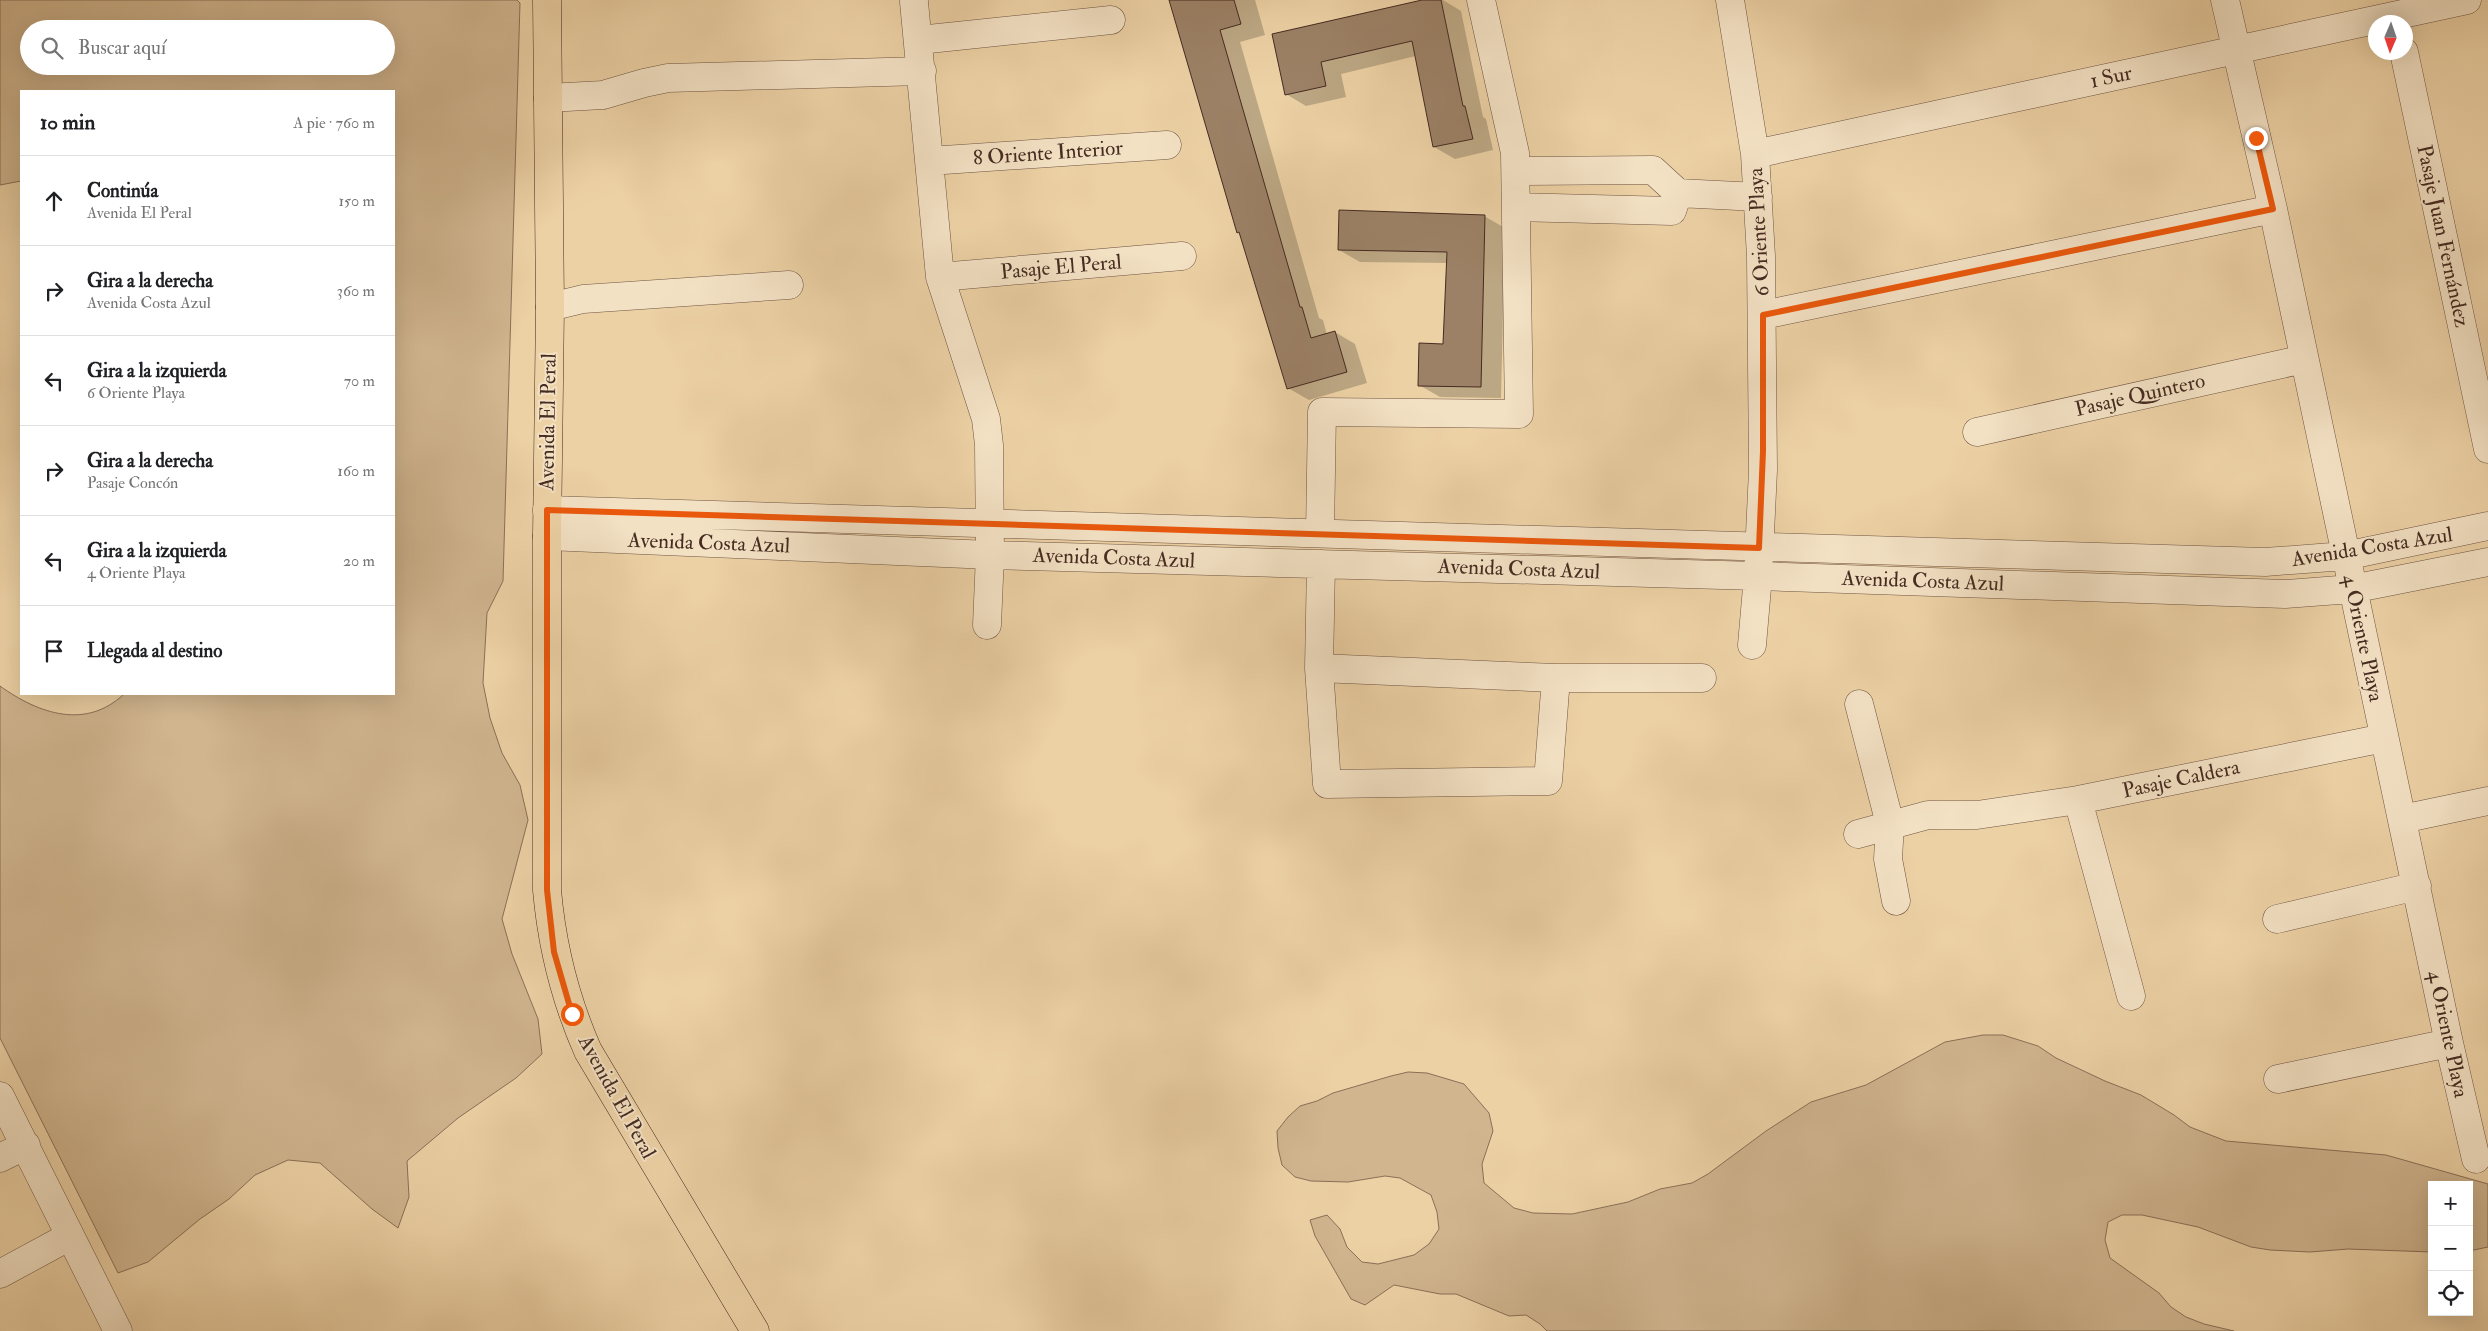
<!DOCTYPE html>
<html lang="es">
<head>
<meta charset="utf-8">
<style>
  body { margin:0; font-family:"IM FELL Double Pica",serif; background:#f2f2f2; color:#202124 }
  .controls { position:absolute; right:15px; bottom:15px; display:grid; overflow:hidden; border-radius:0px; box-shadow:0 5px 20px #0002 }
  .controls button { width:45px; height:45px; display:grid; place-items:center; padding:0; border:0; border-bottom:1px solid #e0e0e0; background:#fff; color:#202124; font:25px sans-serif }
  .compass { position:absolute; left:2368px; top:15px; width:45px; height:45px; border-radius:50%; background:#fff; box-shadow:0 5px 20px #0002; rotate:182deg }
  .stop { position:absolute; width:15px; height:15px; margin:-11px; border:4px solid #ea580c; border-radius:50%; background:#fff }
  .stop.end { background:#ea580c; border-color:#fff; box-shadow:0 1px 5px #0008 }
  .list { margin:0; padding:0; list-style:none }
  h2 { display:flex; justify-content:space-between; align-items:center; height:65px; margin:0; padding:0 20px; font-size:21px }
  h2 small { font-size:16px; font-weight:400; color:#757577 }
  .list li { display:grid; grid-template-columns:32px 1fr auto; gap:15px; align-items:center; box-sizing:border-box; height:90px; padding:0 20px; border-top:1px solid #e0e0e0 }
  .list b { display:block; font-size:19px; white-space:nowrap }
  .list p { margin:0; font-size:16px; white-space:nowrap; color:#757577 }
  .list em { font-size:16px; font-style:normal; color:#757577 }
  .icon { flex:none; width:28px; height:28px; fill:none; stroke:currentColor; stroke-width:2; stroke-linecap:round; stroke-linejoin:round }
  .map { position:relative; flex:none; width:2488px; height:1331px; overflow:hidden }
  .search { position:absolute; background:#fff; box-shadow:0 5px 20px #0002; left:20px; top:20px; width:375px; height:55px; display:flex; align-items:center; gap:12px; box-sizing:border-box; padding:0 18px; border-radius:28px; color:#757577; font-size:19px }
  .panel { position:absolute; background:#fff; box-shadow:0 5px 20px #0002; left:20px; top:90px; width:375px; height:605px; border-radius:0px }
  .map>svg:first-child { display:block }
  .green { fill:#d0b58f; stroke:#8a7058; fill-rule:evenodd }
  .shadow { fill:#0003 }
  .building { fill:#9c8166; stroke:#452b21 }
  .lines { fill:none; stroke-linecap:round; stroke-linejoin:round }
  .minor-casing { stroke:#6f5442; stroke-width:29 }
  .major-casing { stroke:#452b21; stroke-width:29 }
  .minor { stroke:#f3e1c4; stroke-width:28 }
  .major { stroke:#ecd1a5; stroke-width:28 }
  .route { stroke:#ea580c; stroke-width:6 }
  .labels { text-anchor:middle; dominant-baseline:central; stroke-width:4; stroke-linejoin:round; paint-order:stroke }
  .street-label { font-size:21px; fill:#452b21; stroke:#f3e1c4 }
</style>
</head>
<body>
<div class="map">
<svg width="2488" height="1331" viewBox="0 0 2488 1331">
  <rect width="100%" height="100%" fill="#ecd1a5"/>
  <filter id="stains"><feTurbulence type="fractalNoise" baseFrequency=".004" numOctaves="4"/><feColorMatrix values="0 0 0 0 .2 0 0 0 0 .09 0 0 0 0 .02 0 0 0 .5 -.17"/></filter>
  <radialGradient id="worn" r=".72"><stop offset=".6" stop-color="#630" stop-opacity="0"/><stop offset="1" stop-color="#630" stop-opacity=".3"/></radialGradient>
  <path class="green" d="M0,0H517L520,3L503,581L487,613L483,683L490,718L502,753L520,785L528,820L502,919L512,954L538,1019L542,1054L516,1078L458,1118L407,1161L409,1197L398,1228L372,1209L320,1163L288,1160L255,1175L229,1199L200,1219L148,1262L118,1273L0,1038V686C39,714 86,730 124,694H394V91H21V181L0,185ZM29,29H386V66H29Z
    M1983,1035H2003L2038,1046L2056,1058L2105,1081L2141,1095L2174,1115L2190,1127L2226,1141L2386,1155L2488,1184V1247L2469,1251V1185H2432V1252L2348,1249L2310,1252L2270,1250L2251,1247L2198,1227L2142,1215H2122L2108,1222L2105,1240L2110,1258L2159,1293L2171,1307L2186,1317L2204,1324L2234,1331H1547L1540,1324L1526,1315L1509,1316L1456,1294H1440L1394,1285L1365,1305L1351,1299L1315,1236L1310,1220L1327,1215L1340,1229L1347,1247L1362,1262L1378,1264L1414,1255L1429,1244L1439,1229L1437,1212L1431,1195L1400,1178L1385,1176L1348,1182L1311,1181L1295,1177L1282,1165L1278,1148L1277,1131L1288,1117L1300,1106L1317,1101L1333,1093L1391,1076L1408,1072L1427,1073L1464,1084L1489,1113L1493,1131L1482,1164L1484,1183L1514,1208L1533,1213L1572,1214L1628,1202L1660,1189L1692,1183L1708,1174L1766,1131L1811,1102L1866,1085L1945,1042Z"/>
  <path class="shadow" d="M1170,0H1255L1265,35L1240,42L1319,318L1323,320L1327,335L1335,332L1355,344L1367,383L1309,400L1288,388Z
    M1434,0H1443L1461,11L1483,117L1486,119L1493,150L1455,159L1434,147L1416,56L1341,74L1346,97L1306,106L1286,94L1273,35Z
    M1484,216L1505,228L1501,398L1440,397L1419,385L1444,345L1448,263L1360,262L1339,250Z"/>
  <path class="building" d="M1169,0H1234L1241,24L1220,30L1300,307H1302L1311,338L1335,331L1347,372L1287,389L1239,232L1237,233Z
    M1422,0H1441L1463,106H1465L1473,139L1433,147L1412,41L1321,62L1326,86L1285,95L1272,34Z
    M1339,210L1485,215L1481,387L1418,386L1419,343L1443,344L1447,252L1338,250Z"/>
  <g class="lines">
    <defs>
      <path id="minor" d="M1730,0L1755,154L1761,256L1763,470L1758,576L1752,645
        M2225,0L2273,209L2449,1043L2476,1159
        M914,2L940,277L986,419L989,445L990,555L987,625
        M919,40L1111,20
        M2404,52L2488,449
        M548,98L603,95L644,83L668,78L922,71
        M1755,154L2467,0
        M929,161L1167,145
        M1516,171L1653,170L1678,193L1672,211L1516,207
        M1678,193L1758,197
        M940,277L1182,256
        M550,307L583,299L789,285
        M1763,315L2273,209
        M1977,432L2304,359
        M547,510L2265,562L2345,556L2488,526
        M1320,533L1322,412L1519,414L1515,153L1481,0
        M547,536L990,555L1758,576L2285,594L2352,589L2488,562
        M1321,564L1319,668L1327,784L1548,781L1556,678
        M1319,668L1556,678H1702
        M1859,704L1890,824L1888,859L1896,901
        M2078,800L2131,996
        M2402,819L2488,801
        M1858,834L1928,815H1977L2078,800L2384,738
        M2277,919L2417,886
        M2278,1079L2449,1043
        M0,1096L118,1331
        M0,1158L26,1145
        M0,1274L70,1236"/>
      <path id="major" d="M547,0L550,307L547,536V890C552,947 565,999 588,1051L755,1331"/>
    </defs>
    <use href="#minor" class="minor-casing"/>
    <use href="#major" class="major-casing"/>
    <use href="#minor" class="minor"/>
    <use href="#major" class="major"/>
  </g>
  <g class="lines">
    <path class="route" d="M572,1014L554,952L547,890V510L1759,548L1763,451V315L2273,209L2256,138"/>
  </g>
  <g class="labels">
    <g class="street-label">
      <text transform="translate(2111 77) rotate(-12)">1 Sur</text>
      <text transform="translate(1048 153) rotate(-4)">8 Oriente Interior</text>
      <text transform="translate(1759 232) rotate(-93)">6 Oriente Playa</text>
      <text transform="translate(2443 236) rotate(78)">Pasaje Juan Fernández</text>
      <text transform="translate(1061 267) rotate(-5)">Pasaje El Peral</text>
      <text transform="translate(2140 395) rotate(-13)">Pasaje Quintero</text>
      <text transform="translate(548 422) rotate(-89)">Avenida El Peral</text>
      <text transform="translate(709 543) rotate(2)">Avenida Costa Azul</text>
      <text transform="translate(2372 547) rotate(-9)">Avenida Costa Azul</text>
      <text transform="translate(1114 558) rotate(2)">Avenida Costa Azul</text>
      <text transform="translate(1519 569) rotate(2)">Avenida Costa Azul</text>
      <text transform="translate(1923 581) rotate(2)">Avenida Costa Azul</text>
      <text transform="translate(2363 638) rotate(78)">4 Oriente Playa</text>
      <text transform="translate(2181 779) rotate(-12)">Pasaje Caldera</text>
      <text transform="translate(2448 1034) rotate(78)">4 Oriente Playa</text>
      <text transform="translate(617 1097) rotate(61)">Avenida El Peral</text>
    </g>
  </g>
  <rect width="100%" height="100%" filter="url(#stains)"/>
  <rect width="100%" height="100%" fill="url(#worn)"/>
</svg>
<div class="controls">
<button>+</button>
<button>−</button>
<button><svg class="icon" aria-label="locate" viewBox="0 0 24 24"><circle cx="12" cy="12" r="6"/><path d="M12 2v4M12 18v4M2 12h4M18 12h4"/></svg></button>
</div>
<svg class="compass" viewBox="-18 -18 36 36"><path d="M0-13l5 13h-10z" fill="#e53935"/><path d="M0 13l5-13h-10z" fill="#757577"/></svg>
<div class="stop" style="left:572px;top:1014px"></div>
<div class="stop end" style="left:2256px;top:138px"></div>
<div class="search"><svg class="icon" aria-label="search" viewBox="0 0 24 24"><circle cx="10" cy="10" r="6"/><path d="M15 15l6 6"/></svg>Buscar aquí</div>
<section class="panel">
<h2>10 min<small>A pie · 760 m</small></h2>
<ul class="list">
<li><svg class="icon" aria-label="ahead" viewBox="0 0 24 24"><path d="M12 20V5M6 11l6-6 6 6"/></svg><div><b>Continúa</b><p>Avenida El Peral</p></div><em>150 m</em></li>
<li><svg class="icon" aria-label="right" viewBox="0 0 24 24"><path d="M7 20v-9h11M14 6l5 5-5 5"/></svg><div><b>Gira a la derecha</b><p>Avenida Costa Azul</p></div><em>360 m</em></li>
<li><svg class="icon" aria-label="left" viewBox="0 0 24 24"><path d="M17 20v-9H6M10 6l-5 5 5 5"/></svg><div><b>Gira a la izquierda</b><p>6 Oriente Playa</p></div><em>70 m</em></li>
<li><svg class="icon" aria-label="right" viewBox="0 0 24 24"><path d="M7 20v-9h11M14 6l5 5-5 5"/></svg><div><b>Gira a la derecha</b><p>Pasaje Concón</p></div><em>160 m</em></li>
<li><svg class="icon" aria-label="left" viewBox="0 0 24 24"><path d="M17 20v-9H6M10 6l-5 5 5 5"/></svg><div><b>Gira a la izquierda</b><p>4 Oriente Playa</p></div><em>20 m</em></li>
<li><svg class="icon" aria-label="arrive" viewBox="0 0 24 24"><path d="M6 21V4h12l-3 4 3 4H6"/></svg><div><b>Llegada al destino</b></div></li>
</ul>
</section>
</div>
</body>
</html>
